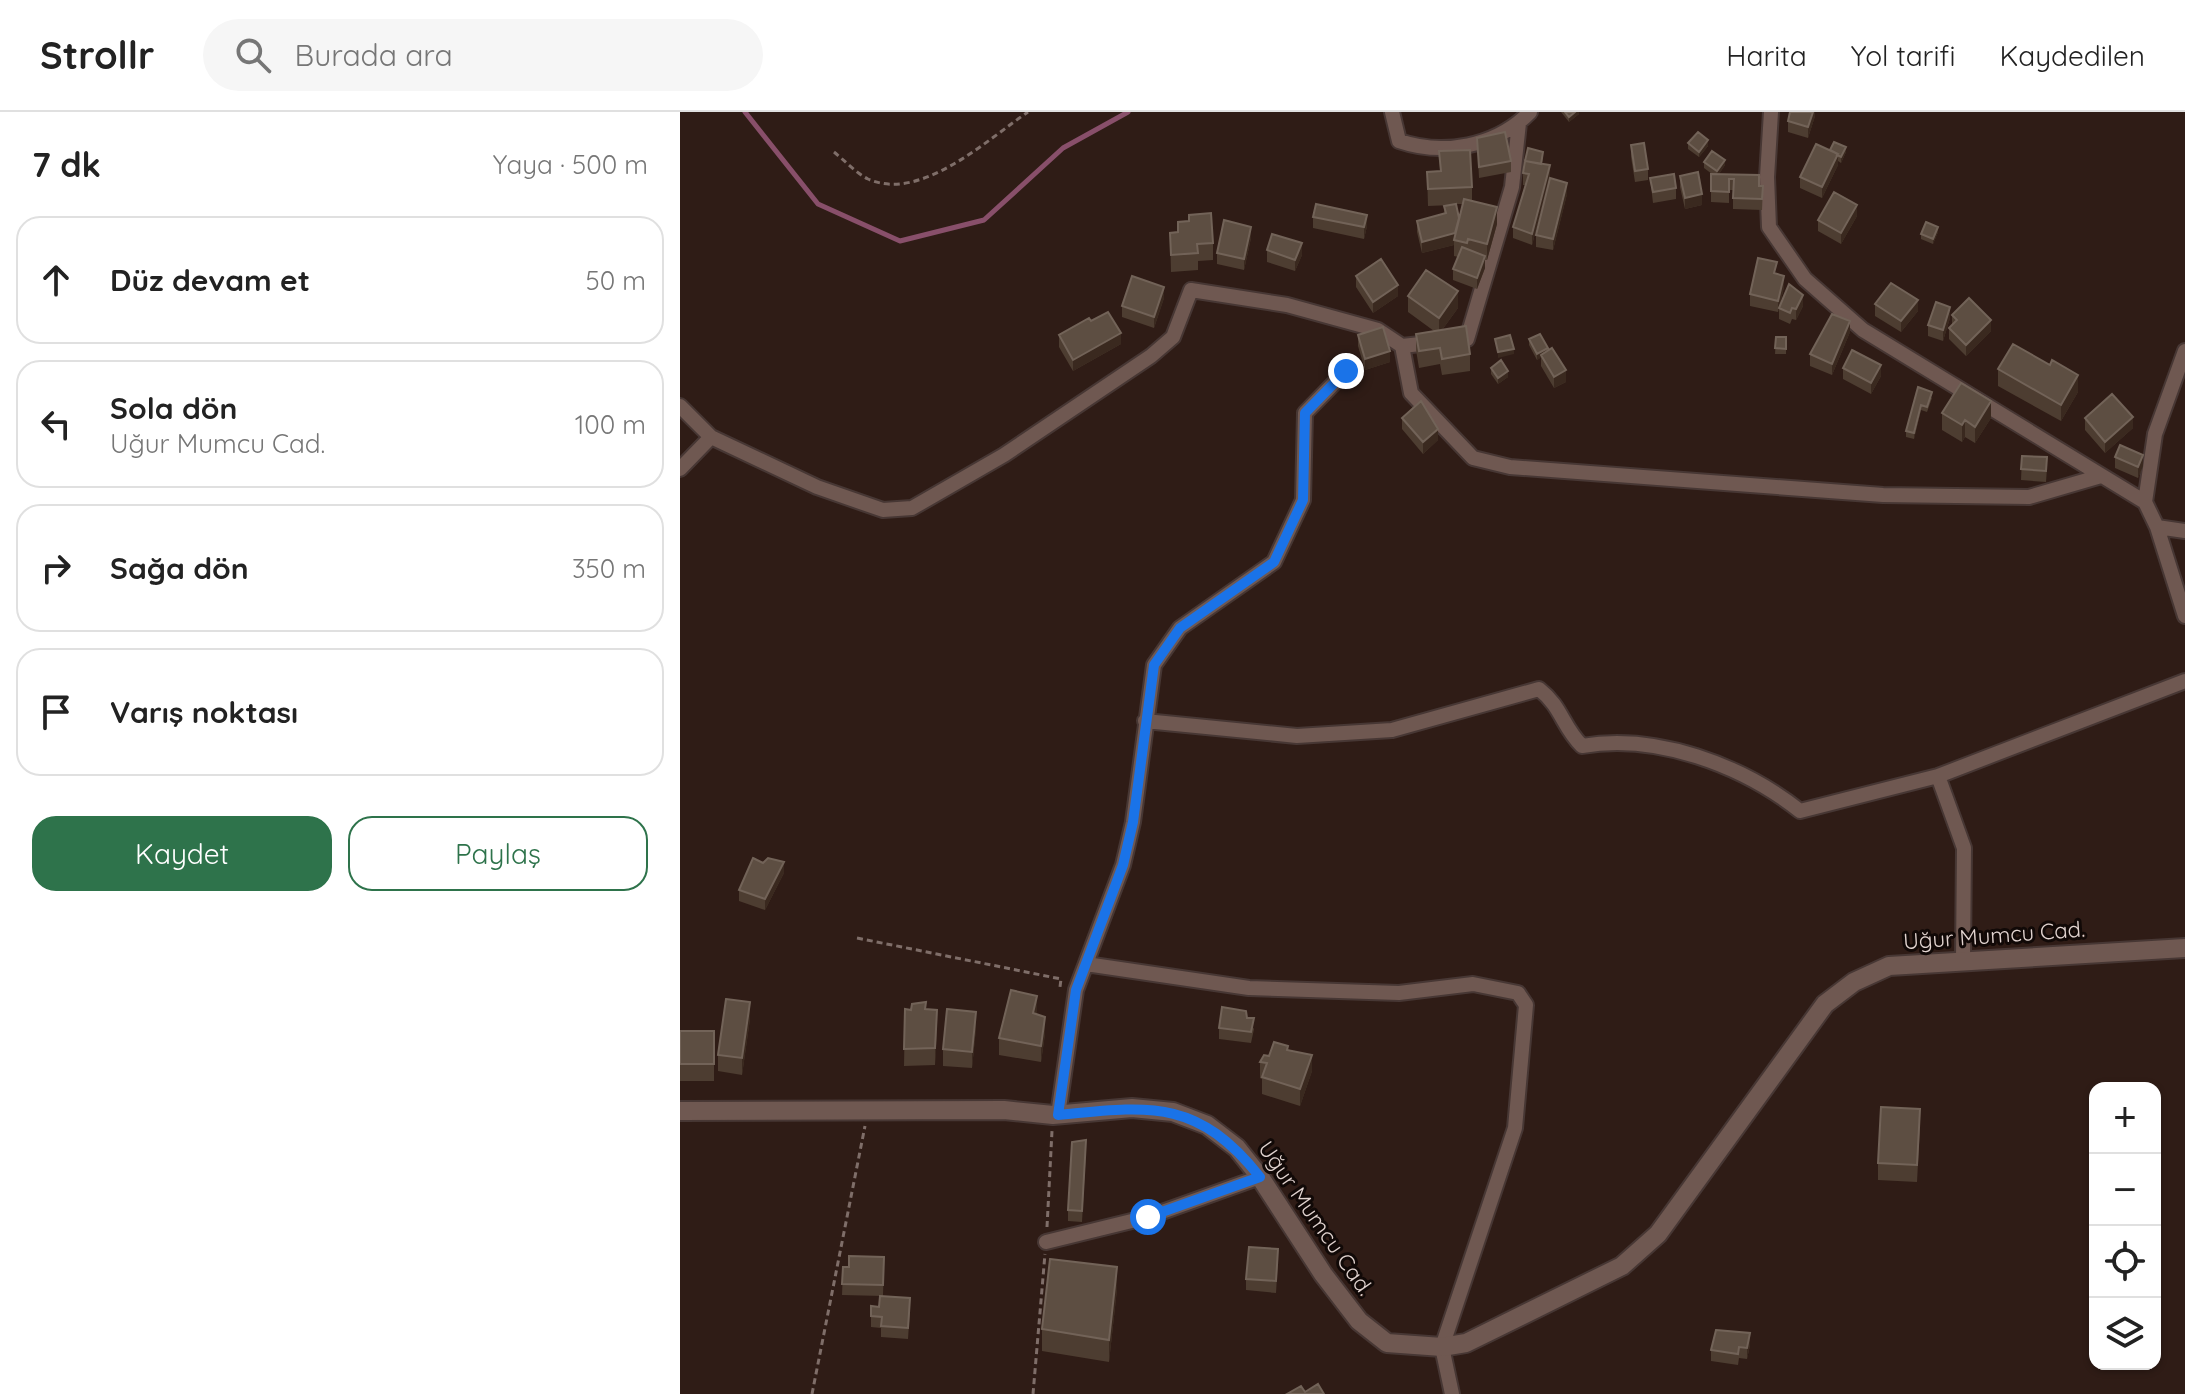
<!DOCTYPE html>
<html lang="tr">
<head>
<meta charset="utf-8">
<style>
  body { margin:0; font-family:Quicksand,sans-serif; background:#f6f6f6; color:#222 }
  .controls { position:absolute; right:24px; bottom:24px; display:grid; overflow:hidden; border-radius:16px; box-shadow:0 2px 6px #0004 }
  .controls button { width:72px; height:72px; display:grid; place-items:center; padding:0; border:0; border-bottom:2px solid #e0e0e0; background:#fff; color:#222; font:40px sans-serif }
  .stop { position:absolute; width:24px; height:24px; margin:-18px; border:6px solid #1a73e8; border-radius:50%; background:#fff }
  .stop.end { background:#1a73e8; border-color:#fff; box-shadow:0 2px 8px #0008 }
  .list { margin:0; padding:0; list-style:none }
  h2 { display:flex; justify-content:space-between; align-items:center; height:104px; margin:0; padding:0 32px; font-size:34px }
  h2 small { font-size:26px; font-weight:400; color:#767676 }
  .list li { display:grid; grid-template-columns:52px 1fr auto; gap:24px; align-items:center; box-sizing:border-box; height:128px; margin:0 16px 16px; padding:0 16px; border:2px solid #e0e0e0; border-radius:24px }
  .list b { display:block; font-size:30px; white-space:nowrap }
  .list p { margin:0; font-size:26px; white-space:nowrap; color:#767676 }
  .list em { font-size:26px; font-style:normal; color:#767676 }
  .actions { display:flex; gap:16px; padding:24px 32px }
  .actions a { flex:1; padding:18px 0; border:2px solid #2e734b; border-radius:24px; text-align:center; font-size:28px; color:#2e734b }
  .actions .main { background:#2e734b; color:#fff }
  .icon { flex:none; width:44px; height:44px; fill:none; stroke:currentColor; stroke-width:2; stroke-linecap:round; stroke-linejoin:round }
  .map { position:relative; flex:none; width:1505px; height:1282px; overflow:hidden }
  header { display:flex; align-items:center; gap:48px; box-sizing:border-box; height:112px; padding:0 40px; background:#fff; border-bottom:2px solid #e0e0e0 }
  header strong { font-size:38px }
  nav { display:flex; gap:44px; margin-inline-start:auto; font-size:28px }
  .search { width:560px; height:72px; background:#f6f6f6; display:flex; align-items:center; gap:20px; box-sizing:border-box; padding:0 28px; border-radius:44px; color:#767676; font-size:30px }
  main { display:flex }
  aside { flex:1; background:#fff }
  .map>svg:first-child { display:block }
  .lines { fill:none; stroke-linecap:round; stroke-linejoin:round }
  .stream { stroke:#884f6a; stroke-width:5 }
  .minor-casing { stroke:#473734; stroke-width:18 }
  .tertiary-casing { stroke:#473734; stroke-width:22 }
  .path { stroke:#7f6e69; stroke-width:3; stroke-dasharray:6 4; stroke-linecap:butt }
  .minor { stroke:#6f5851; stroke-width:14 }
  .tertiary { stroke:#6f5851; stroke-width:18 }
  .wall { fill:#4d3d31; fill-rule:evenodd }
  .shaded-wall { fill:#3a291f }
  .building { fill:#5d4e42; stroke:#726358; stroke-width:2 }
  .route { stroke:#1a73e8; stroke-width:10 }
  .labels { text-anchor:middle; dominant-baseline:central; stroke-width:6; stroke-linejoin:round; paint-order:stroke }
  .street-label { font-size:22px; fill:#e2d4d0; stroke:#110907 }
</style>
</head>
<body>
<header>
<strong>Strollr</strong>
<div class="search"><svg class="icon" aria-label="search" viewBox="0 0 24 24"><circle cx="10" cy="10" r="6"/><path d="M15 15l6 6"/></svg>Burada ara</div>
<nav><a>Harita</a><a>Yol tarifi</a><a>Kaydedilen</a></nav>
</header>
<main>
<aside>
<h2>7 dk<small>Yaya · 500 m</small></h2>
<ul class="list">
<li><svg class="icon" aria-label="ahead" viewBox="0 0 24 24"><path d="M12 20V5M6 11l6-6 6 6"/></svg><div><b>Düz devam et</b></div><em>50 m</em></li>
<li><svg class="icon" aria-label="left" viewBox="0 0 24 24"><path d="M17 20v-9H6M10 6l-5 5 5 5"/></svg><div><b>Sola dön</b><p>Uğur Mumcu Cad.</p></div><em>100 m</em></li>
<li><svg class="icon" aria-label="right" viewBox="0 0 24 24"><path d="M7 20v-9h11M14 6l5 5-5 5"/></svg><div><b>Sağa dön</b></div><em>350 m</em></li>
<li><svg class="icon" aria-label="arrive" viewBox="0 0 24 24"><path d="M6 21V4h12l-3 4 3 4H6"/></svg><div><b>Varış noktası</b></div></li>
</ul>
<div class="actions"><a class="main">Kaydet</a><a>Paylaş</a></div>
</aside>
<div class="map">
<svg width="1505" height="1282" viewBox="0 0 1505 1282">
  <rect width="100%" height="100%" fill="#2f1c16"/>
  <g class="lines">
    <path class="stream" d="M65,0L138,92L220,129L304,108L383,36L448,0"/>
    <defs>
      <path id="minor" d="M712,0L719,29C763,44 816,35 850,0
        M1091,0L1087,65L1089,115L1125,167L1183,218L1465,390L1477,415L1505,504
        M722,234L731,281L793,346L830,355L1203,383L1349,385L1421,364
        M0,294L31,325L0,357
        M31,325L137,375L203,398L232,396L324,343L471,244L493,225L511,178L607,193L698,218L722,234L787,227L832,75L839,11
        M1465,390L1475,322L1505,239
        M1477,415L1505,419
        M465,609L617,624L712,618L859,577C882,595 882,614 902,634C976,621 1062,653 1120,699L1258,664L1505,569
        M1258,664L1284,736L1283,847
        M406,852L569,876L719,881L793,872L838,881L846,893L835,1016L762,1235L772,1282
        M378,1003L396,878L443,753L453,710L474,553L500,516L594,450L623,388L625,301L666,259
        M366,1130L468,1105L580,1065"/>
      <path id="tertiary" d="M0,999L324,998L373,1003L452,996L493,1000L527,1013L557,1036L580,1065L643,1162L679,1209L707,1231L762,1235L786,1231L942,1154L978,1122L1145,892L1174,870L1209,854L1505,836"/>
    </defs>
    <use href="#minor" class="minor-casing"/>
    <use href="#tertiary" class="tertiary-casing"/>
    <path class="path" d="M154,40C164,48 176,61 188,67C241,91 309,26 348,0
      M177,826L381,867L380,875
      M367,1115L372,1019
      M132,1282L185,1014
      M353,1282L365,1142"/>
    <use href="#minor" class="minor"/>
    <use href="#tertiary" class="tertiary"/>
  </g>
  <path class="wall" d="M881,0H899V2L889,10Z
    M1135,0V4L1128,26L1108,20V9Z
    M797,26L831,49V60L799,66Z
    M1008,31L1028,34L1019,45L1008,37Z
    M951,33L968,57V68L955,70L951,45Z
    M1150,38L1166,40L1161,51L1158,49V53L1142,86L1120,76V65Z
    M759,39L792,75V89L817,112L807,148H805V156L797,177L773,168V157L778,145L774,144V133L742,141L737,120V109L764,102V94L772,93L748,94L747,60L760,59ZM776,92H783L779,106Z
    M863,45L862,52L870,64L852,133L833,126V115L845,73H843V61Z
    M1024,50L1045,53L1039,62L1083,74L1082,98L1053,97V78H1049V91L1031,90V62H1032L1024,56Z
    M1000,64L1022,93L1005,97L1000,75Z
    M970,66L996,76V87L973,91Z
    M887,82L873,138L856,135V123Z
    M1177,104L1161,132L1138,119V108Z
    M633,105L687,114L684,127L633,116Z
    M498,110L533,131V148L518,149V158L491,160L490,121L498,120Z
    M1258,120L1253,132L1241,127V122Z
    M571,126L564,158L537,152V141Z
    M587,138L622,143L615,159L587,150Z
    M1096,162L1104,175L1099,196L1123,194L1116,208L1112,207L1110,212L1099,207V196L1098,200L1070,194V182Z
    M676,164L718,184L693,201L676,175Z
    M728,184L778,196L762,218L790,242V259L762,263L760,252L739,256L736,238V222L754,219L728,200Z
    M484,186L474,216L442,205V194Z
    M1195,192L1238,199L1221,220L1195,204Z
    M1272,203L1311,219L1286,244L1269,227V216L1272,213Z
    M1270,206L1263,229L1248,224V213Z
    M411,209L441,232L393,259L379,235V223Z
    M1170,220L1152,263L1130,254V242Z
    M678,223L710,250L685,258L678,234Z
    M1096,225H1106V242H1095Z
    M849,227L868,239L886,270L874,276L861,254V245L857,248L849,233Z
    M1370,253L1398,280L1381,309L1318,274V257Z
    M811,256L828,265L818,272L811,262Z
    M1163,256L1201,264L1191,282L1163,267Z
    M1238,275L1252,286L1247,300L1241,298L1234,327L1226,325V319Z
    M1262,301L1311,306L1295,331L1285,325L1282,330L1262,318Z
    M722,306L758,328L743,342L722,317Z
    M1405,306L1453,316L1425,341L1405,318Z
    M1342,344L1367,356L1366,370L1341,368Z
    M1435,345L1463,354L1458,366L1435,356Z
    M104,761L85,798L59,789V778Z
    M225,897H246L257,915L255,953L224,954Z
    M356,902L365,922L361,950L319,943V926Z
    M567,906L574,917L571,931L539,927V916Z
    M70,907L62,963L38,959V943Z
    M296,916L292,956L263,954V937Z
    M0,919H34V969H0Z
    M608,938L632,959L620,994L582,982V967L580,966V950L589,944Z
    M1240,1014L1237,1070L1198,1068V1051Z
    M406,1039L402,1110L388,1109V1098Z
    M204,1145L203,1184L162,1183L163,1155H169Z
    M598,1148L596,1181L566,1178V1167Z
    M437,1177L429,1250L362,1239V1217Z
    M191,1194L230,1197L228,1227L201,1225V1216L191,1215Z
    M1070,1233L1067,1247L1059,1246L1058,1253L1031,1249V1238Z"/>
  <path class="shaded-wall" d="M895,0H899V2L889,10V5Z
    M1133,0H1135V4L1128,26V15Z
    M1028,28V34L1019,45V40Z
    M1166,35V40L1161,51V45Z
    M1158,42V53L1142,86V75Z
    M1045,48V53L1037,65V59Z
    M870,53V64L852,133V122Z
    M887,71V82L873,138V127Z
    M1022,82V93L1005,97V86Z
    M1177,93V104L1161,132V121Z
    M817,95V112L807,148V132Z
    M687,103V114L684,127V115Z
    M571,115V126L564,158V147Z
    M1258,115V120L1253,132V127Z
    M777,121L774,128V133L742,141V130Z
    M622,131V143L615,159V148Z
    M805,144V156L797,177V166Z
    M1104,164V175L1098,200V189Z
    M718,173V184L693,201V190Z
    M484,175V186L474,216V205Z
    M778,179V196L759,222V206Z
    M1123,183V194L1116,208V197Z
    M1238,188V199L1221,220V209Z
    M1270,195V206L1263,229V218Z
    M1311,208V219L1286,244V233Z
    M1170,209V220L1152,263V252Z
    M441,221V232L393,259V248Z
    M868,236V242L857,248V242Z
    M834,237V242L818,246V240Z
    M710,239V250L685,258V247Z
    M1201,253V264L1191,282V271Z
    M886,258V270L874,276V265Z
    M828,259V265L818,272V266Z
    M1398,263V280L1381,309V293Z
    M1311,289V306L1295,331V315Z
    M1241,293V298L1234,327V321Z
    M1453,305V316L1425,341V330Z
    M1285,308V325L1282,330V313Z
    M758,317V328L743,342V330Z
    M1463,343V354L1458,366V355Z
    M104,750V761L85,798V787Z
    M357,884V901L353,917V901Z
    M70,890V907L62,963V946Z
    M257,898V915L255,953V936Z
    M296,900V916L292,956V940Z
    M365,905V922L361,950V934Z
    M632,943V959L620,994V977Z
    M437,1155V1177L429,1250V1228Z
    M1070,1221V1233L1067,1247V1236Z"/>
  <path class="building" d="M885,0H895L889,5Z
    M1110,0H1133L1128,15L1108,9Z
    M825,20L831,49L799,55L797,26Z
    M1018,20L1028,28L1019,40L1008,31Z
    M1154,30L1166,35L1161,45L1157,43L1158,42L1150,38Z
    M964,31L968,57L955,59L951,33Z
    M1136,32L1158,42L1142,75L1120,65Z
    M848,36L863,40L861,52L845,49Z
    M790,38L792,75L748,77L747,60L761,59L759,39Z
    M1032,39L1045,48L1037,59L1024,50Z
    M845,49L870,53L852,122L833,115L849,62L843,61Z
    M1018,60L1022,82L1005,86L1000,64Z
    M994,62L996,76L973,80L970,66Z
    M1031,62L1079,63V74H1083L1082,87L1053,86L1054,67H1049V80L1031,79Z
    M870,66L887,71L873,127L856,123Z
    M1154,80L1177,93L1161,121L1138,108Z
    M784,87L817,95L807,132L788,127L787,131L774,128Z
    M636,92L687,103L684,115L633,105Z
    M776,92L779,106L775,121L742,130L737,109L766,101L764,94Z
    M531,101L533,131L517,132L518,141L491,143L490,121L498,120V110L509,109V103Z
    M544,108L571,115L564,147L537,141Z
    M1246,110L1258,115L1253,127L1241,122Z
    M592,122L622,131L615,148L587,138Z
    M782,135L805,144L797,166L773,157Z
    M1078,146L1097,150L1094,161L1104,164L1098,189L1070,182Z
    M701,147L718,173L693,190L676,164Z
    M746,158L778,179L759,206L728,184Z
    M452,164L484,175L474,205L442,194Z
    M1211,171L1238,188L1221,209L1195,192Z
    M1109,172L1123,183L1116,197L1112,196L1110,201L1099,196Z
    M1289,186L1311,208L1286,233L1269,216L1277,208L1272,203Z
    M1256,190L1270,195L1263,218L1248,213Z
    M428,200L441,221L393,248L379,223L409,206L411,209Z
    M1152,202L1170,209L1152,252L1130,242Z
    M786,214L790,242L762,247L760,236L739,239L736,222Z
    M703,215L710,239L685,247L678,223Z
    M860,222L868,236L857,242L849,227Z
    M830,223L834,237L818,240L815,227Z
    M1096,225H1106V237L1095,236Z
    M1333,232L1370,253L1372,248L1398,263L1381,293L1318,257Z
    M872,236L886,258L874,265L861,243Z
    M1172,238L1201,253L1191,271L1163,256Z
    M821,248L828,259L818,266L811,256Z
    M1281,271L1311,289L1295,315L1285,308L1282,313L1262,301Z
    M1238,275L1252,280L1247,295L1241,293L1234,321L1226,319Z
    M1432,282L1453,305L1425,330L1405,306Z
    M741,289L758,317L743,330L722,306Z
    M1440,333L1463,343L1458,355L1435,345Z
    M1342,344L1367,345L1366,359L1341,357Z
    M73,746L83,751L88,746L104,750L85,787L59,778Z
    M331,878L357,884L353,901L365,905L361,934L319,926Z
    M46,887L70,890L62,946L38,943Z
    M246,890L245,897L257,898L255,936L224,937L225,897L231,898L232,892Z
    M542,895L566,899L567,906H574L571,920L539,916Z
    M267,897L296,900L292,940L263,937Z
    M0,919H34V952H0Z
    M594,930L608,934L607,938L632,943L620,977L582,965L587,951L580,950L584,943L589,944Z
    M1201,995L1240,997L1237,1053L1198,1051Z
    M406,1028L402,1099L388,1098L392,1030Z
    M569,1135L598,1137L596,1169L566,1167Z
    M169,1144L204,1145L203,1173L162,1172L163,1155H169Z
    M370,1147L437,1155L429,1228L362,1217Z
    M200,1184L230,1186L228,1216L201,1214L202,1205L191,1204V1194L199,1195Z
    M1036,1218L1070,1221L1067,1236L1059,1235L1058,1242L1031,1238Z
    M638,1272L644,1282H607L621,1274L625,1280Z"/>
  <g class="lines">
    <path class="route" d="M468,1105L580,1065C517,986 470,994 378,1003L396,878L443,753L453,710L474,553L500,516L594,450L623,388L625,301L666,259"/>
  </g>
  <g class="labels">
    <g class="street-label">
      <text transform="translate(1314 823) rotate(-4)">Uğur Mumcu Cad.</text>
      <text transform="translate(636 1106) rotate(55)">Uğur Mumcu Cad.</text>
    </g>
  </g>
</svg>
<div class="controls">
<button>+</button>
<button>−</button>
<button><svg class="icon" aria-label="locate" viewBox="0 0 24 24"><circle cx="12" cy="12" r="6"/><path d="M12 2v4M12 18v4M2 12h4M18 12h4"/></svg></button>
<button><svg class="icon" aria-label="layers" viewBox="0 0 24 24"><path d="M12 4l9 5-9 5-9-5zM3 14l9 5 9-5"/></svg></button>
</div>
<div class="stop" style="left:468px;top:1105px"></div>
<div class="stop end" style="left:666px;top:259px"></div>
</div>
</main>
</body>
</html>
